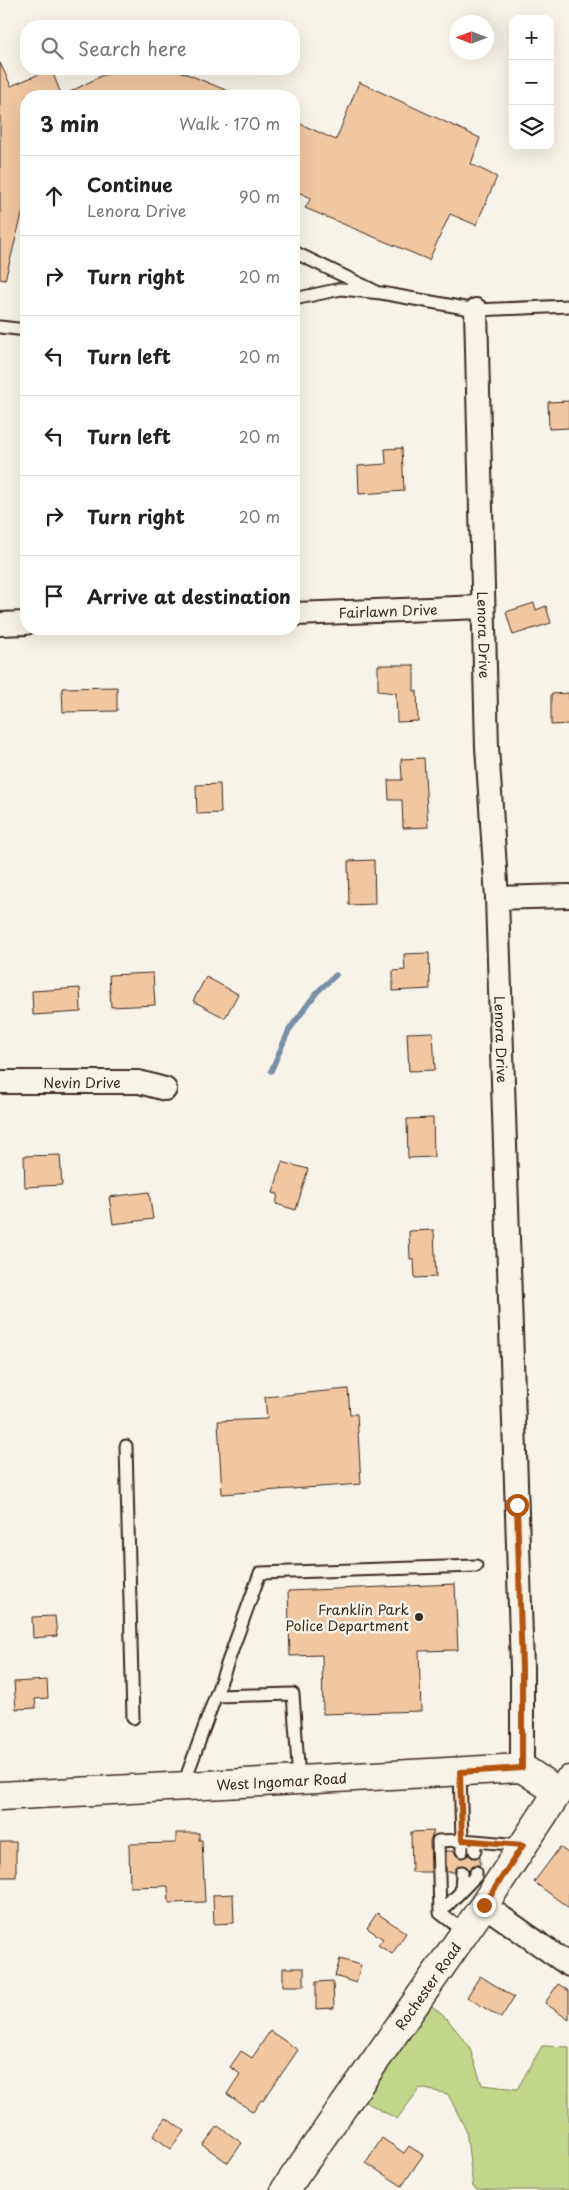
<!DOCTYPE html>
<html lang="en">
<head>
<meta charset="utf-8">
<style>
  body { margin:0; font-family:"Playpen Sans",sans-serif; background:#f6f6f6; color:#222 }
  .controls { position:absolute; right:15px; top:15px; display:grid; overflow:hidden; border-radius:10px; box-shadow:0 5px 20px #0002 }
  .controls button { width:45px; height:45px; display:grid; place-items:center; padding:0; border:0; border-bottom:1px solid #e0e0e0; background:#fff; color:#222; font:25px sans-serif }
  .compass { position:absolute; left:449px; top:15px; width:45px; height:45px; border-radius:50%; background:#fff; box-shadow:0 5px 20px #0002; rotate:270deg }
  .stop { position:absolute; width:15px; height:15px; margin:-11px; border:4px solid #b45309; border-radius:50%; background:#fff }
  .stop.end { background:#b45309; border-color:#fff; box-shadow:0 1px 5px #0008 }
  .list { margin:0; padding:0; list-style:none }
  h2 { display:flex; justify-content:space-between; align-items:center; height:65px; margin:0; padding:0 20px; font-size:21px }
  h2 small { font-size:16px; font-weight:400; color:#767676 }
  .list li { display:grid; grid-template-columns:32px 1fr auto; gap:15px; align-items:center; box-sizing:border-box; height:80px; padding:0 20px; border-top:1px solid #e0e0e0 }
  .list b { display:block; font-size:19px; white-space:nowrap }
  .list p { margin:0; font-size:16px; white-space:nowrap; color:#767676 }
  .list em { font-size:16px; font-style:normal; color:#767676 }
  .icon { flex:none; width:28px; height:28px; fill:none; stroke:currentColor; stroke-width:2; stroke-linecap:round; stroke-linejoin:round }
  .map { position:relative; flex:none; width:569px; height:2190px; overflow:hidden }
  .search { position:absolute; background:#fff; box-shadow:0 5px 20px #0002; left:20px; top:20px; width:280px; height:55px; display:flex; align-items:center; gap:12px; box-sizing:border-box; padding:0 18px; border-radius:20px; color:#767676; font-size:19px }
  .panel { position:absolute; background:#fff; box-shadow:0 5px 20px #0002; left:20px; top:90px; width:280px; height:545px; border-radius:20px }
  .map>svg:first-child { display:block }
  .green { fill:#c2d68b; stroke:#7e8054 }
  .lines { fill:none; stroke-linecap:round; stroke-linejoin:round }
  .stream { stroke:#7a8fa5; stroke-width:5.5 }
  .building { fill:#f1c7a1; stroke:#3b2a1e }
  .lane-casing { stroke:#3b2a1e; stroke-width:15 }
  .street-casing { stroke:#3b2a1e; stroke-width:26 }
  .secondary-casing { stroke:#3b2a1e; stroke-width:31 }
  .lane { stroke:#f7f3e8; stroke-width:11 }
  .street { stroke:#f7f3e8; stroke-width:22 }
  .secondary { stroke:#f7f3e8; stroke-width:28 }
  .route { stroke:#b45309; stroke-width:6 }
  .poi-dot { fill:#3b2a1e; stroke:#f7f3e8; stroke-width:2 }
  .labels { text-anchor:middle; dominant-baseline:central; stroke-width:5; stroke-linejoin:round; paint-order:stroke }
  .street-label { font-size:14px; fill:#3b2a1e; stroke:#f7f3e8 }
  .poi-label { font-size:14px; fill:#3b2a1e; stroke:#f7f3e8; text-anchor:end }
</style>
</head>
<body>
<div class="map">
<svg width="569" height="2190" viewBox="0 0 569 2190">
  <rect width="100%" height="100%" fill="#f7f3e8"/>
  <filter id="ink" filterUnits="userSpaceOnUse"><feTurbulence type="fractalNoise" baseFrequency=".02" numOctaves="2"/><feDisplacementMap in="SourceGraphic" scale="10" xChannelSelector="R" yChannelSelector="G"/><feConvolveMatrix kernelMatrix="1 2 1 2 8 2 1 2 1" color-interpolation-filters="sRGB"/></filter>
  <g filter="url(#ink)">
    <path class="green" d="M427,2002L447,2019L469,2046L482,2085L517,2089L542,2046L569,2047V2190H477L473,2187L466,2130L448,2094L420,2088L397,2119L360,2099Z"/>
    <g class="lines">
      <path class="stream" d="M271,1071L289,1030L317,992L336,975"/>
    </g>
    <path class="building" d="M0,63L11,86L51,69L62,96L103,75L133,69H175L240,96H26V199L5,280L0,279Z
      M359,82L480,138L471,164L497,177L476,225L450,214L429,260L305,208L311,198L294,190V121L336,140Z
      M569,401V428L549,429L548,402Z
      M402,448L404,491L359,494L358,466L386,464L385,449Z
      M534,603L536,610L546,606L551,623L513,635L506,612Z
      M378,665H414V691H417L418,721L397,722L396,693L378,691Z
      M117,687V711L63,712L62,688Z
      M569,693V724L551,725V694Z
      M424,758L428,827L403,828L402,800H389L388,780H402L401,759Z
      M220,784L221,813L197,814L196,785Z
      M374,860L375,904L349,905L348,861Z
      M429,953L430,989L393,991V971L405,970L404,954Z
      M153,973L155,1005L111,1007L109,975Z
      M206,977L238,994L225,1018L193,1001Z
      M80,988L81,1012L33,1015L32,991Z
      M433,1032L435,1070L409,1071L407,1033Z
      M433,1118L434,1157L408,1158L407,1119Z
      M60,1155L62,1185L25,1187L24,1156Z
      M282,1162L308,1169L296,1210L276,1204L278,1194L273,1193Z
      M149,1192L153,1219L113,1224L109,1197Z
      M434,1230L436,1277L415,1278L414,1259H410L409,1231Z
      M348,1389L350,1414H357L361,1484L222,1494L218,1421L267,1419L265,1397Z
      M455,1584L458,1650L419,1651L421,1711L323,1714L322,1655L290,1656L288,1591Z
      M55,1616L57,1636L33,1638L32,1617Z
      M47,1680L48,1698L35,1699L36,1708L16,1709L14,1682Z
      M434,1831L430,1841L431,1872H412L411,1832Z
      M176,1833H199V1840H202L205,1902L169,1903L168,1886L130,1887L129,1844L176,1843Z
      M0,1842H16V1877H0Z
      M560,1847L569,1854V1908L534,1882Z
      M446,1851H454L456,1855L462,1858L469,1855L472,1858L480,1857V1865H473L469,1870L466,1866L462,1865L456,1868L454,1872H446Z
      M233,1894L234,1923L214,1924L213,1895Z
      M377,1913L406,1933L392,1954L378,1945L383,1939L367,1928Z
      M340,1959L361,1965L356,1983L335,1976Z
      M283,1968H304V1986H283Z
      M480,1976L514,1997L501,2018L467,1997Z
      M333,1981L334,2008L316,2009V1982Z
      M558,1984L569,1991V2020L545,2003Z
      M270,2031L298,2050L263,2101L261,2100L253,2112L227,2094L240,2074L230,2067L241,2051L252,2058Z
      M166,2118L184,2131L171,2149L153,2136Z
      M218,2126L242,2143L228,2163L203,2145Z
      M382,2138L404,2153L409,2146L423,2155L402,2186L366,2163Z"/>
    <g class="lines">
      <defs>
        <path id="lane" d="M294,252L373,290
          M294,299L341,289L381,293L476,310L569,306
          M0,327L26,330
          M126,1446L133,1718
          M216,1696L293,1694L299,1780
          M460,1772L462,1840L438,1841L440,1913L465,1932
          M183,1786L260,1573L476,1566
          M474,1841L522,1845
          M462,1851V1840L474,1841L475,1851
          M461,1891L462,1872
          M440,1913L476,1876V1872"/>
        <g id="street">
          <path id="s1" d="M476,310L487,747L497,898L522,1668V1768"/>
          <path id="s2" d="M294,614L483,607"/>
          <path d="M0,624L26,623"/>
          <path d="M497,898L569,896"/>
          <path id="s3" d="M0,1082H139L165,1089"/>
          <path d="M484,1905L569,1965"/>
        </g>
        <g id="secondary">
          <path id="s4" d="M0,1796L522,1768L558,1792"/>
          <path id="s5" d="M285,2190L484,1905L558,1792L569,1780"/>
        </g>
      </defs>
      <use href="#lane" class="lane-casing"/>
      <use href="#street" class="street-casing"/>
      <use href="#secondary" class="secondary-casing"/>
      <use href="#lane" class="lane"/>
      <use href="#street" class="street"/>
      <use href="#secondary" class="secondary"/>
    </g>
  </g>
  <g class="lines" filter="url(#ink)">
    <path class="route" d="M484,1905L523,1845L462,1840L460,1772L522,1768V1668L517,1505"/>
  </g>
  <circle class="poi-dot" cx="419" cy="1617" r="5"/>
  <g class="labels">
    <g class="street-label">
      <text stroke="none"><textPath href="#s2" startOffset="94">Fairlawn Drive</textPath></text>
      <text stroke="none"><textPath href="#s1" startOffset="325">Lenora Drive</textPath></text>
      <text stroke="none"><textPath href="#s1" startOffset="730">Lenora Drive</textPath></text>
      <text stroke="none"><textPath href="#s3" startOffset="82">Nevin Drive</textPath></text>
      <text stroke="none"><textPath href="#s4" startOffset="282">West Ingomar Road</textPath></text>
      <text stroke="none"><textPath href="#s5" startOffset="249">Rochester Road</textPath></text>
    </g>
    <g class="poi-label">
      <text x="409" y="1609">Franklin Park<tspan x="409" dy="16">Police Department</tspan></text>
    </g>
  </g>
</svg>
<div class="controls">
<button>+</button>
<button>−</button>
<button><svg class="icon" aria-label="layers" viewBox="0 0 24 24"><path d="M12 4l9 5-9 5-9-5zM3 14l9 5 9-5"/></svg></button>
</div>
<svg class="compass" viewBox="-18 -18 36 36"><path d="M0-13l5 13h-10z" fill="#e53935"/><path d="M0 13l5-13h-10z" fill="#767676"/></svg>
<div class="stop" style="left:517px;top:1505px"></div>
<div class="stop end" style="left:484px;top:1905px"></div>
<div class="search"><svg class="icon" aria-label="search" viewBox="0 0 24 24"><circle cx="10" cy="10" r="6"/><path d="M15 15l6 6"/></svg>Search here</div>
<section class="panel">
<h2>3 min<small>Walk · 170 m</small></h2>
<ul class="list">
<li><svg class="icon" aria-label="ahead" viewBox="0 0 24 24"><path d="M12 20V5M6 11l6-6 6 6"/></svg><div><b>Continue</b><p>Lenora Drive</p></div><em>90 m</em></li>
<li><svg class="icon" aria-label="right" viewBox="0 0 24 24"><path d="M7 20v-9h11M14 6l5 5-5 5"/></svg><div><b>Turn right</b></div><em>20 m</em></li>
<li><svg class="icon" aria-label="left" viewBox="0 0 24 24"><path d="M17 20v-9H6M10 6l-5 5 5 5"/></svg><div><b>Turn left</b></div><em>20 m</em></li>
<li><svg class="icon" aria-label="left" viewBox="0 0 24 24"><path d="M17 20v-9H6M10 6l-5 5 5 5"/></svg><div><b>Turn left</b></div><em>20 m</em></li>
<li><svg class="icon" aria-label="right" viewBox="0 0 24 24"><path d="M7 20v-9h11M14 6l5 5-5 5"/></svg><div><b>Turn right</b></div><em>20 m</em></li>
<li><svg class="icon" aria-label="arrive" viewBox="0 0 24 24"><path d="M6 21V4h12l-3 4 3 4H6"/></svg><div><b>Arrive at destination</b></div></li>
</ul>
</section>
</div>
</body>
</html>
